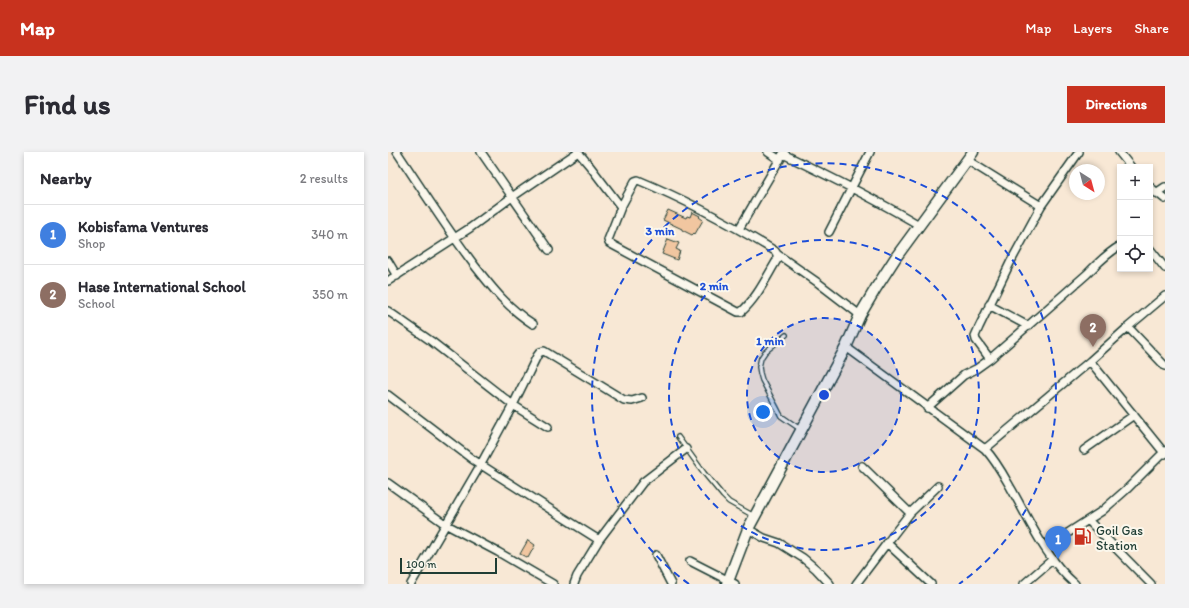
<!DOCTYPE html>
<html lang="en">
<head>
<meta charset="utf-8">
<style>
  body { margin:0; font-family:Itim,sans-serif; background:#f2f2f3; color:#2b2b33 }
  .controls { position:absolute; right:12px; top:12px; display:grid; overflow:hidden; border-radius:0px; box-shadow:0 2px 6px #0003 }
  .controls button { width:36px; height:36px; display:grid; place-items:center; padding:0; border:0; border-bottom:1px solid #e1e1e2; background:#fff; color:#2b2b33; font:20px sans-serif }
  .compass { position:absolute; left:681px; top:12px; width:36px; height:36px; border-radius:50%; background:#fff; box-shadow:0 2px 6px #0003; rotate:144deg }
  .scale { position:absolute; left:12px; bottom:10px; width:97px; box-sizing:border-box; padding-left:4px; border:2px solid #1f3d34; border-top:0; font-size:11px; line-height:14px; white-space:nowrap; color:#1f3d34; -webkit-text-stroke:3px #fbf7ec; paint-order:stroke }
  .you { position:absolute; left:375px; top:260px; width:14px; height:14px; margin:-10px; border:3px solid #fff; border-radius:50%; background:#1a73e8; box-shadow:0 0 0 6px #1a73e833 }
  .badge { display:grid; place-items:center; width:26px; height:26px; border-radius:50%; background:#c8321e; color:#fff; font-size:13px; font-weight:700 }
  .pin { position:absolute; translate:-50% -33px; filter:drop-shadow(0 1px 2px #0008) }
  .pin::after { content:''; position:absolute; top:21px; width:14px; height:12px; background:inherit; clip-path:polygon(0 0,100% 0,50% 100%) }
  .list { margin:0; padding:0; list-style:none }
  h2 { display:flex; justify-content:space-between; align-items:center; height:52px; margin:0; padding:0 16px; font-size:17px }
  h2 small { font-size:13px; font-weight:400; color:#7c7c81 }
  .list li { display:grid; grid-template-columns:26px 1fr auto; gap:12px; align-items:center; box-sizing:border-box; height:60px; padding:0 16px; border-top:1px solid #e1e1e2 }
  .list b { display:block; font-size:15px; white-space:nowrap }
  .list p { margin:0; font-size:13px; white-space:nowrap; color:#7c7c81 }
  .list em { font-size:13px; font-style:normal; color:#7c7c81 }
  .icon { flex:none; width:22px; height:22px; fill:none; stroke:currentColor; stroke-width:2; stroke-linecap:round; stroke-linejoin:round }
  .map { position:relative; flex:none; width:777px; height:432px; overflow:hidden; border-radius:0px }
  header { display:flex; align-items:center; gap:24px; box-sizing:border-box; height:56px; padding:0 20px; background:#c8321e; color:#fff }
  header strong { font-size:19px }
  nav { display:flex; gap:22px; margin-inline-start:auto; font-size:14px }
  .intro { display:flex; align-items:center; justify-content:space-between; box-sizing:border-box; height:96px; padding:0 24px }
  h1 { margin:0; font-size:28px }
  .button { padding:10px 18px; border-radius:0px; background:#c8321e; color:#fff; font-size:14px; font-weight:700 }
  main { display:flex; gap:24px; padding:0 24px }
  aside { flex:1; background:#fff; border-radius:0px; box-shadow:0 2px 6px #0003 }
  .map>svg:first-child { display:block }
  .building { fill:#f1c6a0; stroke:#1f3d34 }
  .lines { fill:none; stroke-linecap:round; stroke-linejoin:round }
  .lane-casing { stroke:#1f3d34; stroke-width:6 }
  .street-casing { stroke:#1f3d34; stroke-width:10 }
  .secondary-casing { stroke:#1f3d34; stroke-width:13 }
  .lane { stroke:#fbf7ec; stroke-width:3.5 }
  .street { stroke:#fbf7ec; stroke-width:7 }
  .secondary { stroke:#fbf7ec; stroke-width:10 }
  .ring { fill:none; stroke:#1d4ed8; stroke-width:2; stroke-dasharray:7 5 }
  .labels { text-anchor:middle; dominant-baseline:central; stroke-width:4; stroke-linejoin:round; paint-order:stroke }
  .poi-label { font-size:13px; fill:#1f3d34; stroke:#fbf7ec; text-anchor:start }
  .centre { fill:#1d4ed8; stroke:#fbf7ec; stroke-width:2 }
  .ring-label { font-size:12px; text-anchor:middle; font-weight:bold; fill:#1d4ed8; stroke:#fbf7ec; stroke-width:4; stroke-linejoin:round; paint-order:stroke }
</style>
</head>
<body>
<header>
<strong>Map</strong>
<nav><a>Map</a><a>Layers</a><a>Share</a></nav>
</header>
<div class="intro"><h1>Find us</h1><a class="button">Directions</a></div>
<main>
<aside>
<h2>Nearby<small>2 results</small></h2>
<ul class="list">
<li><span class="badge" style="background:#3f7fe0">1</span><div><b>Kobisfama Ventures</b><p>Shop</p></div><em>340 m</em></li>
<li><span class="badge" style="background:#8d6e63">2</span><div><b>Hase International School</b><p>School</p></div><em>350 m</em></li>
</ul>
</aside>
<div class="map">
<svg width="777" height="432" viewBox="0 0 777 432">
  <rect width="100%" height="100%" fill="#f8e8d5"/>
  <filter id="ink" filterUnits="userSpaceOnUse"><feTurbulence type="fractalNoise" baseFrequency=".025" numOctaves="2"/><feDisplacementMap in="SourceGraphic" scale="8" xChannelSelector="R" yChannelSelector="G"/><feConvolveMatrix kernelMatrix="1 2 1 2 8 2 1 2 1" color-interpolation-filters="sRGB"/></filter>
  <g filter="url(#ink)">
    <path class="building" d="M280,58L298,66L299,64L302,65L304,60L312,64L311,65L315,68L307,82L306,81L304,83L294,78V77L275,68Z
      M280,87L291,91L288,97L292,99L289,108L274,102Z
      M140,388L147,393L140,406L132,402Z"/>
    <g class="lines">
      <defs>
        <path id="lane" d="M398,183L377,200L373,206L371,215L372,221L374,228L393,264L412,277
          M290,285L316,321L335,344L341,350L366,364"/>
        <path id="street" d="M9,0C35,39 59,77 87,114C105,137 120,156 145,172
          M93,0L161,98
          M190,0L201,13L233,55L247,29L250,28C298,48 343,72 387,99L389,102V108C378,126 369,146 353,160H350L221,91L220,88L233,55
          M380,0L392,8
          M731,0L743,15
          M395,2C441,24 487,47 531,73
          M579,8L653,54
          M762,35L777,47
          M768,41L777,35
          M351,77L396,0
          M441,80L482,0
          M762,97L777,116
          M389,102L429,130L472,163
          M0,109L9,124
          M0,129L82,76L124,45L190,0
          M601,153L640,174
          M0,159L43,189L125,253L149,204L152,200L156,199L236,248L244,249L254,246
          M740,175L777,214
          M458,195L597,297C609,310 616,324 624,338C642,370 659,408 687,432
          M602,207L588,188L587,184L591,175L622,111L653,54L691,0
          M702,209L777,302
          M0,243L84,307L165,359L211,388
          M539,256L576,223L588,217L602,207L699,122C709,112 719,101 732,94
          M597,297L702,209L740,175L777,144
          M696,298L746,263
          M474,314L522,361
          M0,331L57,372L110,400L165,432
          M700,368L763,432
          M360,377L376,386L391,391L415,406L428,417L442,432
          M658,395L714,359L739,337L777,299
          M268,403L283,432
          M302,409L347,432
          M23,432L93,312L125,253L160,275
          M186,432L189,424L211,388L255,330L298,297
          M468,432L499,391
          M543,432L499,391L522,361L550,334
          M636,432L665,407"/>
        <path id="secondary" d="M339,432L360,377L458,195L472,163L488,136L508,105L585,0"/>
      </defs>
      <use href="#lane" class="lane-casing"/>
      <use href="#street" class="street-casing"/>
      <use href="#secondary" class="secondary-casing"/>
      <use href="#lane" class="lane"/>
      <use href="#street" class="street"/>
      <use href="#secondary" class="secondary"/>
    </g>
  </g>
  <circle cx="436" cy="243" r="77" fill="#1d4ed8" fill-opacity=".12"/>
  <g class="ring">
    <circle cx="436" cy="243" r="77"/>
    <circle cx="436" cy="243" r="155"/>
    <path d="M301 432A232 232 0 1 1 571 432"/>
  </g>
  <defs>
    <symbol id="fuel-bare" viewBox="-9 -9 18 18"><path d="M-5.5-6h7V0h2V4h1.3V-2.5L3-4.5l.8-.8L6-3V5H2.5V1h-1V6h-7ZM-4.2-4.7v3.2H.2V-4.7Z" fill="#c8321e" stroke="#fbf7ec" stroke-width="2.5" paint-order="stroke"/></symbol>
  </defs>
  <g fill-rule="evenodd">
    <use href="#fuel-bare" x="682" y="372" width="25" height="25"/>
  </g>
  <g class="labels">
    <g class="poi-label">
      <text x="708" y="378">Goil Gas<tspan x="708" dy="15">Station</tspan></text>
    </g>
  </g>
  <circle cx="436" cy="243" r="6" class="centre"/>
  <g class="ring-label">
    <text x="272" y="83">3 min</text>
    <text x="326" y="138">2 min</text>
    <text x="382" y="193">1 min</text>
  </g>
</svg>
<div class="controls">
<button>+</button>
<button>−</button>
<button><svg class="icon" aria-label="locate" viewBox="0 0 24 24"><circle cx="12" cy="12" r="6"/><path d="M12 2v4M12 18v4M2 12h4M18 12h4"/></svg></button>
</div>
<svg class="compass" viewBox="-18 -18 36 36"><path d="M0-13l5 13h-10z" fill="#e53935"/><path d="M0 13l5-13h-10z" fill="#7c7c81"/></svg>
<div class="scale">100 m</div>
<div class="you"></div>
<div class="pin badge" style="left:670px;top:407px;background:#3f7fe0">1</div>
<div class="pin badge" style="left:705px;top:195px;background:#8d6e63">2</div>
</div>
</main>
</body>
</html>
